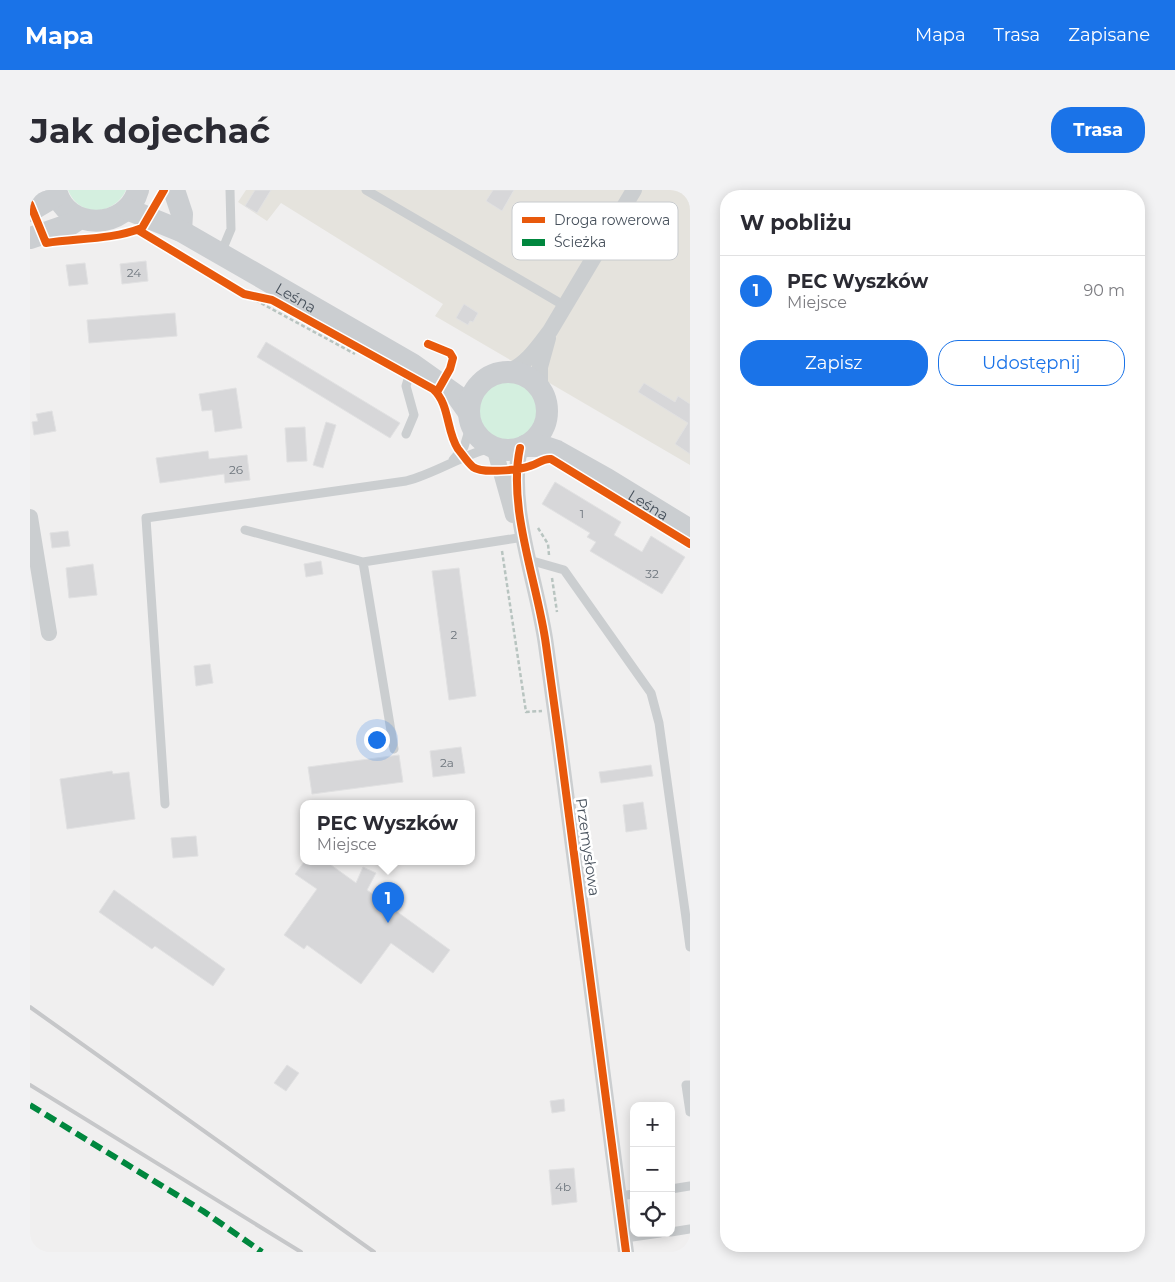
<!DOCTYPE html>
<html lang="pl">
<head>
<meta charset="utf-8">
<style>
  body { margin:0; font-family:Montserrat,sans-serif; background:#f2f2f3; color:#2b2b33 }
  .controls { position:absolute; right:15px; bottom:15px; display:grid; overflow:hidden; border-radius:10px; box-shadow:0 2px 12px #0003 }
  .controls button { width:45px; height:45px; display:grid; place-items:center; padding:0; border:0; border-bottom:1px solid #e1e1e2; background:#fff; color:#2b2b33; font:25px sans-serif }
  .you { position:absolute; left:346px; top:549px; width:18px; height:18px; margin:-12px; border:4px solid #fff; border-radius:50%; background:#1a73e8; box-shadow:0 0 0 8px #1a73e833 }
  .badge { display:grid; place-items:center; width:32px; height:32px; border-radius:50%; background:#1a73e8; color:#fff; font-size:16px; font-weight:700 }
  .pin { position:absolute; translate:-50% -41px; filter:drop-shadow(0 1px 2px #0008) }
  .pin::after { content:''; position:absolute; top:26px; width:18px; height:15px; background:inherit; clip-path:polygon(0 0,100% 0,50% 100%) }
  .popup { position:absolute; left:270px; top:610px; width:175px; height:65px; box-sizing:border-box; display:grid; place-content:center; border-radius:10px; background:#fff; filter:drop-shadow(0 1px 4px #0005); font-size:16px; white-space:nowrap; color:#7c7c81 }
  .popup b { font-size:19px; color:#2b2b33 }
  .popup::after { content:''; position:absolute; left:50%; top:100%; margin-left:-10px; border:10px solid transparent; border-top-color:#fff }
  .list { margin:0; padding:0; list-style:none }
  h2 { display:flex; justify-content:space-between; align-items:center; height:65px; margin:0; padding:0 20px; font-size:21px }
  h2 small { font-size:16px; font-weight:400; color:#7c7c81 }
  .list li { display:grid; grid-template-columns:32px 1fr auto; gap:15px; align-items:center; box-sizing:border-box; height:70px; padding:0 20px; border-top:1px solid #e1e1e2 }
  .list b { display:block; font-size:19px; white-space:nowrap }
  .list p { margin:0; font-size:16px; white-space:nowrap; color:#7c7c81 }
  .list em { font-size:16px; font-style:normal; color:#7c7c81 }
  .actions { display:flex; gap:10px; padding:15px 20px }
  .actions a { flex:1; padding:11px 0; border:1px solid #1a73e8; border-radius:20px; text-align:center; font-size:18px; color:#1a73e8 }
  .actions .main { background:#1a73e8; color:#fff }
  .icon { flex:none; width:28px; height:28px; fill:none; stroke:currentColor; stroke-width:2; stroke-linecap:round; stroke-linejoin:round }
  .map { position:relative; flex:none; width:660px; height:1062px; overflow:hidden; border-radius:20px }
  header { display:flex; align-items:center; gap:30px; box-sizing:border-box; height:70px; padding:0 25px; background:#1a73e8; color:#fff }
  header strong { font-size:24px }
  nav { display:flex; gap:28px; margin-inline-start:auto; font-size:18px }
  .intro { display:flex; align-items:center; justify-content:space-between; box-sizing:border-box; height:120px; padding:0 30px }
  h1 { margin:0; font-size:35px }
  .button { padding:12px 22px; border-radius:20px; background:#1a73e8; color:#fff; font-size:18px; font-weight:700 }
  main { display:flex; gap:30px; padding:0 30px }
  aside { flex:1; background:#fff; border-radius:20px; box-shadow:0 2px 12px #0003 }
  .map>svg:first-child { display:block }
  .commercial { fill:#e5e3dd }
  .green { fill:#d4efdf }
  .building { fill:#d7d7d9; stroke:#e1e1e2 }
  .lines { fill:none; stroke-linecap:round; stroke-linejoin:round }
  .path { stroke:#b8c4c0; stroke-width:2.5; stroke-dasharray:4 2.5; stroke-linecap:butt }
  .lane { stroke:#cbced0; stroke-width:9 }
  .street { stroke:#cbced0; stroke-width:16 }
  .secondary { stroke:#cbced1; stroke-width:22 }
  .rail { stroke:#c6c7c9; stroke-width:4 }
  .quiet { stroke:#00873e; stroke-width:6; stroke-dasharray:12 6; stroke-linecap:butt }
  .cycleway-casing { stroke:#fff; stroke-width:11 }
  .cycleway { stroke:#e8590c; stroke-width:8 }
  .labels { text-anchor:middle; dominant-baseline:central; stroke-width:5; stroke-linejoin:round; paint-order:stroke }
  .number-label { font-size:12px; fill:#6c747c }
  .street-label { font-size:15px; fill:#47515c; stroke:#fff }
  .key { fill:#fff; stroke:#c8cbce; stroke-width:1 }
  .key-label { font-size:14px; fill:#47515c }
</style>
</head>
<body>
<header>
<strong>Mapa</strong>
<nav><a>Mapa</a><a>Trasa</a><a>Zapisane</a></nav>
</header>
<div class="intro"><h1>Jak dojechać</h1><a class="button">Trasa</a></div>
<main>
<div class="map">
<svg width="660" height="1062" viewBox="0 0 660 1062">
  <rect width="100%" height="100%" fill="#f0efef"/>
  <path class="commercial" d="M216,0H660V275L405,126L413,114L251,13L237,31L208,12Z"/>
  <path class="green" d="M38,0H96C84,26 49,28 38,0Z
    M448 220a30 30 0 1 1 60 0a30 30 0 1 1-60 0Z"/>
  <path class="building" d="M225,0H241L227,23L215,16Z
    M463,0H484L472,21L456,11Z
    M116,71L118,91L92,94L90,74Z
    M55,73L58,94L39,96L36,75Z
    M434,114L448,123L443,132L440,131L438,135L426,128Z
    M145,123L147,146L59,153L57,130Z
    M236,152L370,233L360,248L227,167Z
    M614,193L645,212L648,206L660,214V264L645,254L658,233L608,202Z
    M206,198L212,238L185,242L182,220L172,221L169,204Z
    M22,221L26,241L4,245L2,232L8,231L6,224Z
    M296,232L306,235L293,278L283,275Z
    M275,237L277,271L257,272L255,238Z
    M178,261L179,269L217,265L220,290L195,293L194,284L130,293L126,268Z
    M525,292L591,332L584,345L612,362L621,346L655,367L632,404L560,361L566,352L557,347L560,343L512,314Z
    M38,341L40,356L22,358L20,343Z
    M291,371L293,384L276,387L274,374Z
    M63,374L67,405L39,408L36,378Z
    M429,378L446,506L419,510L402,381Z
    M180,474L183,493L166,496L164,476Z
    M431,557L435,583L403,587L400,561Z
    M369,565L373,592L282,604L278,577Z
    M621,575L623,586L571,593L569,582Z
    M82,581L83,584L99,582L105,629L37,639L30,589Z
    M613,612L617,639L596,642L593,615Z
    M166,646L168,666L143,668L141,648Z
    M274,672H297L326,693L333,677L346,683L337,700L420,760L403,783L361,753L331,794L277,755L274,759L254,745L287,699L265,684Z
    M84,700L195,779L183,796L125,756L122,759L69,722Z
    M257,875L269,883L256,901L244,893Z
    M534,909L535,921L522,923L520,911Z
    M544,978L547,1012L522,1015L519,980Z"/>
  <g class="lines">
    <path class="path" d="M214,104L325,164
      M508,338L518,354L519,365
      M472,361L496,522L512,521
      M522,388L527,422"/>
    <path class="lane" d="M336,0L535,116
      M191,63L201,39L200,0
      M376,244L384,225L376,196L382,176
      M423,270L434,257L441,234
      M215,340L333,372L494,347
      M499,370L534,380L621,503L629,533L660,757
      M333,372L364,559
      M135,614L116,328L376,291C407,283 433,264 464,257
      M660,895H656L660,922
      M641,999L660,996
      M589,1006L604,1004
      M641,1042L660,1039
      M595,1048L630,1043"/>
    <path class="street" d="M477,182C496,175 508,157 520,141L604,0
      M510,199V177L518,148
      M464,257L483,325
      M490,258C477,318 508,394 516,455C544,657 571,859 596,1062
      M0,327L19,443"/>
    <g class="secondary">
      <path d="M26,0C36,42 97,40 108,0"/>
      <path d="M144,0L152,24L151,41"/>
      <path id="s1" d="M97,19L151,41L382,174L427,206L439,223"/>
      <path d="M0,21L27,5"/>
      <path d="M0,48L41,34L50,28"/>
      <circle cx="478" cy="221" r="39"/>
      <path id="s2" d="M495,256H512L527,261L577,289L660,340"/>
    </g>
    <path class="rail" d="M0,817L344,1062
      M0,895L271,1062"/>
    <path class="quiet" d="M0,915L173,1021L232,1062"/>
    <defs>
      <path id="cycleway" d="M0,14L16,53C48,48 81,50 112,38L134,0
        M108,40L214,104L242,110L403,199C420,214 416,241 428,259C433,265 437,272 443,277C452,284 489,280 500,276C508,274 513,268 521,269L660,354
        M398,154L420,163L423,168L420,179L407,202
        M490,258C477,318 508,394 516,455C544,657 571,859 596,1062"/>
    </defs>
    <use href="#cycleway" class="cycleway-casing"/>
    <use href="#cycleway" class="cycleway"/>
  </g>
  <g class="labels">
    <g class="number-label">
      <text x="104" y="82">24</text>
      <text x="206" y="279">26</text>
      <text x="552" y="323">1</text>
      <text x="622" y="383">32</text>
      <text x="424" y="444">2</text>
      <text x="417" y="572">2a</text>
      <text x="533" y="996">4b</text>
    </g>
    <g class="street-label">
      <text stroke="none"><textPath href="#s1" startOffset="191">Leśna</textPath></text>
      <text stroke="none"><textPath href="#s2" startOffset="139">Leśna</textPath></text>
      <text transform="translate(558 657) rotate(82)">Przemysłowa</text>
    </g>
  </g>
  <rect x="482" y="12" width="166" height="58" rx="8" class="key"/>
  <rect x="492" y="27" width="23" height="6" fill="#e8590c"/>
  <rect x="492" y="49" width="23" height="7" fill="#00873e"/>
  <g class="key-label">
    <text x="524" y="35">Droga rowerowa</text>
    <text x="524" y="57">Ścieżka</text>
  </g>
</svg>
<div class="controls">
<button>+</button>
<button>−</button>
<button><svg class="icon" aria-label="locate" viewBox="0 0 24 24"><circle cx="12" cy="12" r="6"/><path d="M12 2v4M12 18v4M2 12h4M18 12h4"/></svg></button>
</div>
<div class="you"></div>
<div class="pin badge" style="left:358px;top:733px">1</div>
<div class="popup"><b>PEC Wyszków</b>Miejsce</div>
</div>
<aside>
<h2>W pobliżu<small></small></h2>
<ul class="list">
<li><span class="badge">1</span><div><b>PEC Wyszków</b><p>Miejsce</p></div><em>90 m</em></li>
</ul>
<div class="actions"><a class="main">Zapisz</a><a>Udostępnij</a></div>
</aside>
</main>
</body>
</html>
